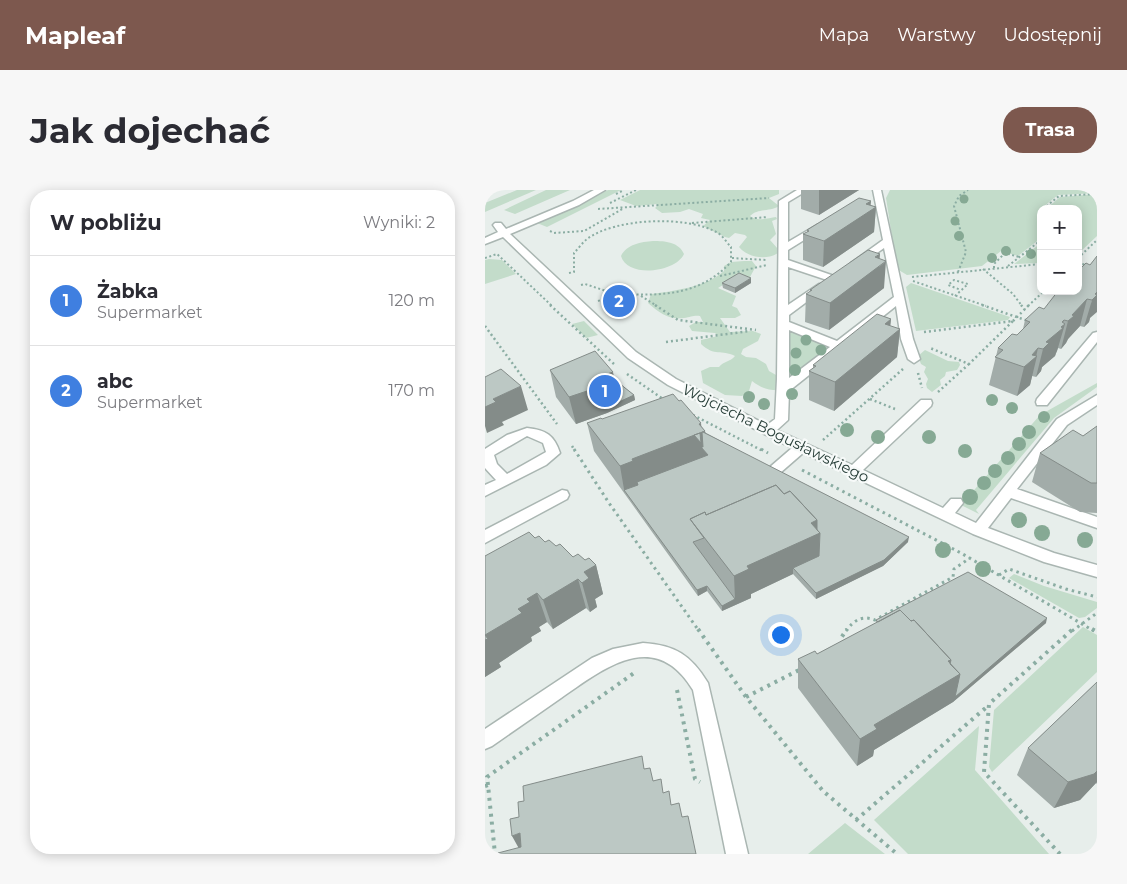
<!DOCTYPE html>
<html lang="pl">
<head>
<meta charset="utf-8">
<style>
  body { margin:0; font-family:Montserrat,sans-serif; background:#f7f7f7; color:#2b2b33 }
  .controls { position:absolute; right:15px; top:15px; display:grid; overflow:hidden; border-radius:10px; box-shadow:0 2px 12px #0003 }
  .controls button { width:45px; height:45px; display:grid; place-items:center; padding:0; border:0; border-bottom:1px solid #e1e1e2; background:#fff; color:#2b2b33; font:25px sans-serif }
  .you { position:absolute; left:295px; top:444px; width:18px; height:18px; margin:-12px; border:4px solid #fff; border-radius:50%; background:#1a73e8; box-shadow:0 0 0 8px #1a73e833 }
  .badge { display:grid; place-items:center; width:32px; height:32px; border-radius:50%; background:#7d584e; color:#fff; font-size:16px; font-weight:700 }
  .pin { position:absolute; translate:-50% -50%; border:2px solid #fff; box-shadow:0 1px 5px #0006 }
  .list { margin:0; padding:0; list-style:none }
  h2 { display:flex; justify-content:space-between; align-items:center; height:65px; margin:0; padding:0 20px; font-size:21px }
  h2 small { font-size:16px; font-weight:400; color:#7c7c81 }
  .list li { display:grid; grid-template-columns:32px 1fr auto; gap:15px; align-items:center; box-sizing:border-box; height:90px; padding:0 20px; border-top:1px solid #e1e1e2 }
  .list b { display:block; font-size:19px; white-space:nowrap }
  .list p { margin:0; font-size:16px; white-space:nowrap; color:#7c7c81 }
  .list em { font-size:16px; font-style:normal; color:#7c7c81 }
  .map { position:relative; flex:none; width:612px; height:664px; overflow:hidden; border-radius:20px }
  header { display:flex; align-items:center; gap:30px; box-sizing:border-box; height:70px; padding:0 25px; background:#7d584e; color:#fff }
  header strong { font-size:24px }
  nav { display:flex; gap:28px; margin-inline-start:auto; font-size:18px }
  .intro { display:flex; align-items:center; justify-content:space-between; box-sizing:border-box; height:120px; padding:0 30px }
  h1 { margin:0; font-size:35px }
  .button { padding:12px 22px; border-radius:20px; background:#7d584e; color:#fff; font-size:18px; font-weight:700 }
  main { display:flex; gap:30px; padding:0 30px }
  aside { flex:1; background:#fff; border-radius:20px; box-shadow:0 2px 12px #0003 }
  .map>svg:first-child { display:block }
  .green { fill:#c3dcca }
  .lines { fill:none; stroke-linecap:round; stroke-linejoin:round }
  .minor-casing { stroke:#aab6b2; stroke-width:3 }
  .path-far3 { stroke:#8bada3; stroke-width:2; stroke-dasharray:2 2.5; stroke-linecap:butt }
  .path-far2 { stroke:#8bada3; stroke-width:2.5; stroke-dasharray:2 3; stroke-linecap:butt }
  .path-far1 { stroke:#8bada3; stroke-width:3; stroke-dasharray:2.5 4; stroke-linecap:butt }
  .path { stroke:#8bada3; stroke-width:4; stroke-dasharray:3 5; stroke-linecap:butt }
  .minor { fill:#fff; fill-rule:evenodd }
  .tree { fill:#86a994 }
  .wall { fill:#a2aca9 }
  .shaded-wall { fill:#848c89 }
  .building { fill:#bcc8c4; stroke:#848c89 }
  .labels { text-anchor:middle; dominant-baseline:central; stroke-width:4.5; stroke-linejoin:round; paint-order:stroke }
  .street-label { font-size:15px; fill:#273e38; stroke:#f7faf9 }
</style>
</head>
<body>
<header>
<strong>Mapleaf</strong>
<nav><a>Mapa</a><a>Warstwy</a><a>Udostępnij</a></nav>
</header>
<div class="intro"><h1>Jak dojechać</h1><a class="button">Trasa</a></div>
<main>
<aside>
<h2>W pobliżu<small>Wyniki: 2</small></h2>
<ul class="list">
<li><span class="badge" style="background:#3f7fe0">1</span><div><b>Żabka</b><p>Supermarket</p></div><em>120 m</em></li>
<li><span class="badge" style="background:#3f7fe0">2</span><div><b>abc</b><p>Supermarket</p></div><em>170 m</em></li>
</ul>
</aside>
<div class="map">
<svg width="612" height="664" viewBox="0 0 612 664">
  <rect width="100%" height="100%" fill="#e7eeeb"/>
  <path class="green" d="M32,0H51L0,22V13Z
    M61,0H85L30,24L19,20Z
    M123,0H136L62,37L52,33Z
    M155,0H294V4L284,8L294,16C285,22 273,18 265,26C272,32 283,28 291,27L292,29L287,31L291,44L285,50L293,59V63C281,71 262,67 254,57L262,47L260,45L250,43L244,48L240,47L218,36L225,30L216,28L218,24L204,19L195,22L177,23L170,18L173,15L172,14L151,16L135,10Z
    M405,0H612V3L573,5L553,21L556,26V48L533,66L516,61L497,76L422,85L412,79L401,8Z
    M612,4V46L593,64V19H561L575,7Z
    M168,51C180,51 194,52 199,64C190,83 142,88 136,66C142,54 156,52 168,51Z
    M556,53V73L529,74Z
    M4,69L17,70L31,84L0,94V70Z
    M259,71H267L271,76L265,87L253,86L233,98L251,106L247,116L252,118L256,125L250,128H235L245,142L268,141L276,144L273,151L258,159L256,164L261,167L271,168L281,174L284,181L298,189L297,200C284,201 276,198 267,191L264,201L257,206L240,205L218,193L216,181L225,177H234C239,171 245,172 250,166C236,159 230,167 216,154V150L233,146L230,143L207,141L204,136L211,132H218L215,126C209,125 206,127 199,128C183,130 175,123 163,113L166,104C189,101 221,97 239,81V76L246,72Z
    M426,93L525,127L523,130L431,141L421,97Z
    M99,131L113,145L101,148L87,134Z
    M307,141L343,157L306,187L304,186L303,142Z
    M440,160L463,171L474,172L475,175L472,180L461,182L460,186L455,190L456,195L447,202L442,198L441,194L443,189L439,182L441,177L436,174L433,166Z
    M612,193V197L569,228L491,320L494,324L476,315L555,225Z
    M529,384L559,396L612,412V418L600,427L594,428L524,388Z
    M598,437L612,445V482L507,582L504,577L509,520Z
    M494,536L490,580L564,664H423L389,630Z
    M360,633L400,664H323Z"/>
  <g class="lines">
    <defs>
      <path id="minor" d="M109,0H120L94,15L25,44L151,162L191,189L282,235L290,229L292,189L294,11L312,0H323L303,12V52L332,35L335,34L340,37L303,60V70L352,87L353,89L348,92L303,77V115L334,94H342L343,96L304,125V132L352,151L409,107L399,58L375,75L371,76L366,73L398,50L388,0H396L428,149L435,169L429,173L423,169L416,149L411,116L304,201L303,230L292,240L367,275L436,210H446L447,213L446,216L378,280L458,318L466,309H476L478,313L470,323L491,333L572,229L612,205V215L582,235L532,299L612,327V338L526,308L503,338L569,363L612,375V387L559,372L488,344L318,263L295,283H285L283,280L285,277L307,258L183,195L143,168L18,47L0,54V48L13,42L8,35L10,33H16L21,39L88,11ZM304,140L345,157L304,188Z
        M612,142V152L562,215H552L551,212L552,209L608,143Z
        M42,238C61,240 69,245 75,263L61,275L0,306V295L11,290L0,278V259L22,245ZM42,246L58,253L61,262L22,284L12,274L9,265Z
        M77,300L82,301L84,305L82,309L0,353V340Z
        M158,453C190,455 206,465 223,493L263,664H241L208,500C170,437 119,478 76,508C53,524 30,540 7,556L0,559V539L107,468L128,459Z"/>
    </defs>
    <use href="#minor" class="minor-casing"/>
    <path class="path-far3" d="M131,4L139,0
      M125,13L151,0
      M113,19L284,8
      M558,19L574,6L612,4
      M556,20V23
      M207,33L283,27
      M65,41L69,43L99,41L139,18
      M0,68L12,64L67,116
      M247,68L281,70
      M593,68L612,50
      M593,73L602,75
      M523,76L556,50
      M509,78V74L520,63L534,67
      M498,79L528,104L537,116
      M473,82L481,62L469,16L474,6L483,0
      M84,83L89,82V63C93,59 97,53 102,49C130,28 203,25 233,43C238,46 242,53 246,57V72C215,105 179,106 136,104
      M235,86L282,75
      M427,87L556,74
      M428,91L501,116
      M96,95L100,94L130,104
      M156,106L172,116
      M470,106L483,94L469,90L463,95L476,100
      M113,111L126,107
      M543,116L559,101"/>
    <path class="path-far2" d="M65,115L129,174
      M170,115L193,130L271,140
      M497,115L543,131
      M536,115L540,120
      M528,131L544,115
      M0,136L72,234
      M439,142L528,131L484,174L445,158
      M181,152L265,141
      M433,183L437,198
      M142,184L178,209
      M453,202L484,174
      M385,209L410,219
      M208,225L278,261
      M338,250L418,179
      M87,256L90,261"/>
    <path class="path-far1" d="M89,259L124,313L214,441
      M276,259L283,263
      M317,280L476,363L609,441
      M514,385L524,379L581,399L612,407
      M361,441C369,430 377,425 390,430L468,387L469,379L485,368
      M587,441L612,423"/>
    <path class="path" d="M213,439L261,507L338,601L412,664
      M607,439L612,442
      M358,454L356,448L362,439
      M192,500L210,589L215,592
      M261,507L316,479
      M3,595L2,587L152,481
      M0,596L3,595L10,664
      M371,630L504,515
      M575,664L499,582L504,514L588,439"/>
    <use href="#minor" class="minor"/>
  </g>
  <g class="tree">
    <circle cx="479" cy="9" r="4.5"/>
    <circle cx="470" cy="31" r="4.5"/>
    <circle cx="474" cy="46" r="5"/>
    <circle cx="521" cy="61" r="5"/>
    <circle cx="546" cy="64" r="5"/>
    <circle cx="507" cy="68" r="5"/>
    <circle cx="321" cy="150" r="5.5"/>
    <circle cx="336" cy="160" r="5.5"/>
    <circle cx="311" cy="163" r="5.5"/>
    <circle cx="310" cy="180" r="6"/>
    <circle cx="307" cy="204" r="6"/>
    <circle cx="264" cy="207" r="6"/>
    <circle cx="507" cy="210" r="6"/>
    <circle cx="279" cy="214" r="6"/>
    <circle cx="527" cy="218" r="6"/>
    <circle cx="559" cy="227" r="6"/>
    <circle cx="362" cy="240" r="7"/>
    <circle cx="544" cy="242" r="7"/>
    <circle cx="393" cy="247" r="7"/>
    <circle cx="444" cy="247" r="7"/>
    <circle cx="534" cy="254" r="7"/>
    <circle cx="480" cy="261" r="7"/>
    <circle cx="523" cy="268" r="7"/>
    <circle cx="510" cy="281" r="7"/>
    <circle cx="499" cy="293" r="7"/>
    <circle cx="485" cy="307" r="8"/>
    <circle cx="534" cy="330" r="8"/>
    <circle cx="557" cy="343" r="8"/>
    <circle cx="600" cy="350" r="8"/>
    <circle cx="458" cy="360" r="8"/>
    <circle cx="498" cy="379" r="8"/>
  </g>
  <path class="wall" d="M316,0H374L334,25L316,19Z
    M386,11L385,15L391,17L389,42L338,77L318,70V44L322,42V40Z
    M612,66L605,128L604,132L599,137L595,136L583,149L581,153L576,159L573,158L570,166L557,177L556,181L551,187L547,186L545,195L532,206L504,195L513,158L532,145L538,139L540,130L559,119L593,101L605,75Z
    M395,69L399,98L344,140L320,132L321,104L325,102V100Z
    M237,93H266L250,103L238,98Z
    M124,105L143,112L132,116L124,110Z
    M406,129L405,136L415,139L412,167L349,221L324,210V181L328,178V175Z
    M65,180L130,190L149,205L150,210L122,223L91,234L71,207Z
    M117,229L217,237L221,243L423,352L398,376L331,409L308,384L266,404V408L237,421L222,401L213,406L109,261L102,233Z
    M612,236V323L595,322L547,292L555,263L598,246Z
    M50,348L71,356L88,367L111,375L118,404L110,409L112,417L105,422L101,418L68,439L62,432L54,437L56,441L46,447L47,451L14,473L16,477L0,487V366Z
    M391,430L561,433L468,512L389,560L388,566L372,576L313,498V469L332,464L391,433Z
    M612,492V594L611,593L595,610L569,618L532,585L543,558Z"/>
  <path class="shaded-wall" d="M334,0H374L334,25Z
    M386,11L385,21L391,17L389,42L338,77L339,51L381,14Z
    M395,64L394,77L401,71L399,98L344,140L345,113L390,67Z
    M266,88V93L250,103V98Z
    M612,102V122L605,128L604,132L599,137L607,110L610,104Z
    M142,107L143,112L132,116L131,111Z
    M602,109L595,136L583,149L581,153L576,159L583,131L587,125Z
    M406,129L404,148L415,139L412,167L349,221L350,192L400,134Z
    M579,130L577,136L580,134L572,161L571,163L570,166L557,177L556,181L551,187L558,159L561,152Z
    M553,158L551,167L552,166L545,195L532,206L539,177L547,165Z
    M128,182L133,209L149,205L150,210L122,223L91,234L84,207L110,188Z
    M36,196L43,220L17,232L19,235L2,243L0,236V217L8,209Z
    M216,233L217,242L220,241L223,270L139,300L140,305L135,276L147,269Z
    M332,330L335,343L334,372L308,378V384L266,404V408L237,421V416L250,409L249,386L262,376L326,333Z
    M424,347L423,352L398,376L331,409V403Z
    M111,375L118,404L110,409L112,417L105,422L97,393L99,382Z
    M93,389L101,418L68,439L58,410Z
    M222,396V401L213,406L212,400Z
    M52,403L62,432L54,437L56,441L46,447L47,451L14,473L16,477L0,487V445L42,409Z
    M562,428L561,433L468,512L389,560L388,566L372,576L375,549L389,535L463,471Z
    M612,581V592L611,593L595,610L569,618L583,592Z
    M35,643L37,664L27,646Z"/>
  <path class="building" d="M374,8L386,11L381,14L391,17L339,51L318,44L324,41L322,40Z
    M383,60L395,64L390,67L401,71L345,113L321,104L327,100H325Z
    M612,66V102L610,104L612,105L607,110L602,109L587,125L589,126L583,131L579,130L577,132L580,134L576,137L578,138L561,152L564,153L558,159L553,158L547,165L552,166L539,177L510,167L518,160L513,158L527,144L532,145L545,132L540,130L554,117L559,119L573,101H593V81L601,73L605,75Z
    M254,83L266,88L250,98L237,93Z
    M135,101L142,107L131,111L124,105Z
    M392,124L406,129L400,134L415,139L350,192L324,181L331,176L328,175Z
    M110,161L128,182L110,188L117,196L84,207L65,180Z
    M16,179L36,196L8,209L11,212L0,217V187Z
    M130,190L149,205L121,218L119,208L132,204Z
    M188,204L194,211L196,210L216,233L214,234L220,241L147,269L148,271L135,276L102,233L116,228L117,229Z
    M612,236V293H606L555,263L588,240L598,246Z
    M217,242H218L424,347L399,370L331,403L308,378L334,366L335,343L332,340V330L305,301L299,304L291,295L221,325L220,322L205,329L219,348L208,352L250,409L237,416L222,396L212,400L139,300L153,295L152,292L223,265L216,257H218Z
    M215,243L216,253L209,245Z
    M291,295L299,304L305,301L332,330L326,333L335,343L262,376L264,379L249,386L205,329L220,322L221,325Z
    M44,342L50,348L54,346L60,352L64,350L71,356L75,354L88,367L93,364L100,370L104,368L111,375L99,382L104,388L97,393L93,389L58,410L52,403L42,409L45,412L33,419L37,423L0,445V366Z
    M483,382L562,428L470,507L475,484L465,474L466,470L429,430L426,431L415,420L393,432L391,430Z
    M415,420L426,431L429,430L466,470L463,471L475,484L389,535L392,539L375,549L313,469L330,461L332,464Z
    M0,445L3,449L0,450Z
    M612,492V581L609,584L583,592L543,558Z
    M157,566L159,579L165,578L168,591L176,589L178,603L184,601L186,615L194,613L197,627L203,626L211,664H13V663L36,657L35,643L27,646L25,629L34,627L33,612L39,611L38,596Z"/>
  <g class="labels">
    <g class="street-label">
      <text transform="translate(291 243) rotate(26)">Wojciecha Bogusławskiego</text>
    </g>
  </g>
</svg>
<div class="controls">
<button>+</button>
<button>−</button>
</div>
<div class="you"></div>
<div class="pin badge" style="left:120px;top:201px;background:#3f7fe0">1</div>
<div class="pin badge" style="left:134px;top:111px;background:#3f7fe0">2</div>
</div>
</main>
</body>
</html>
